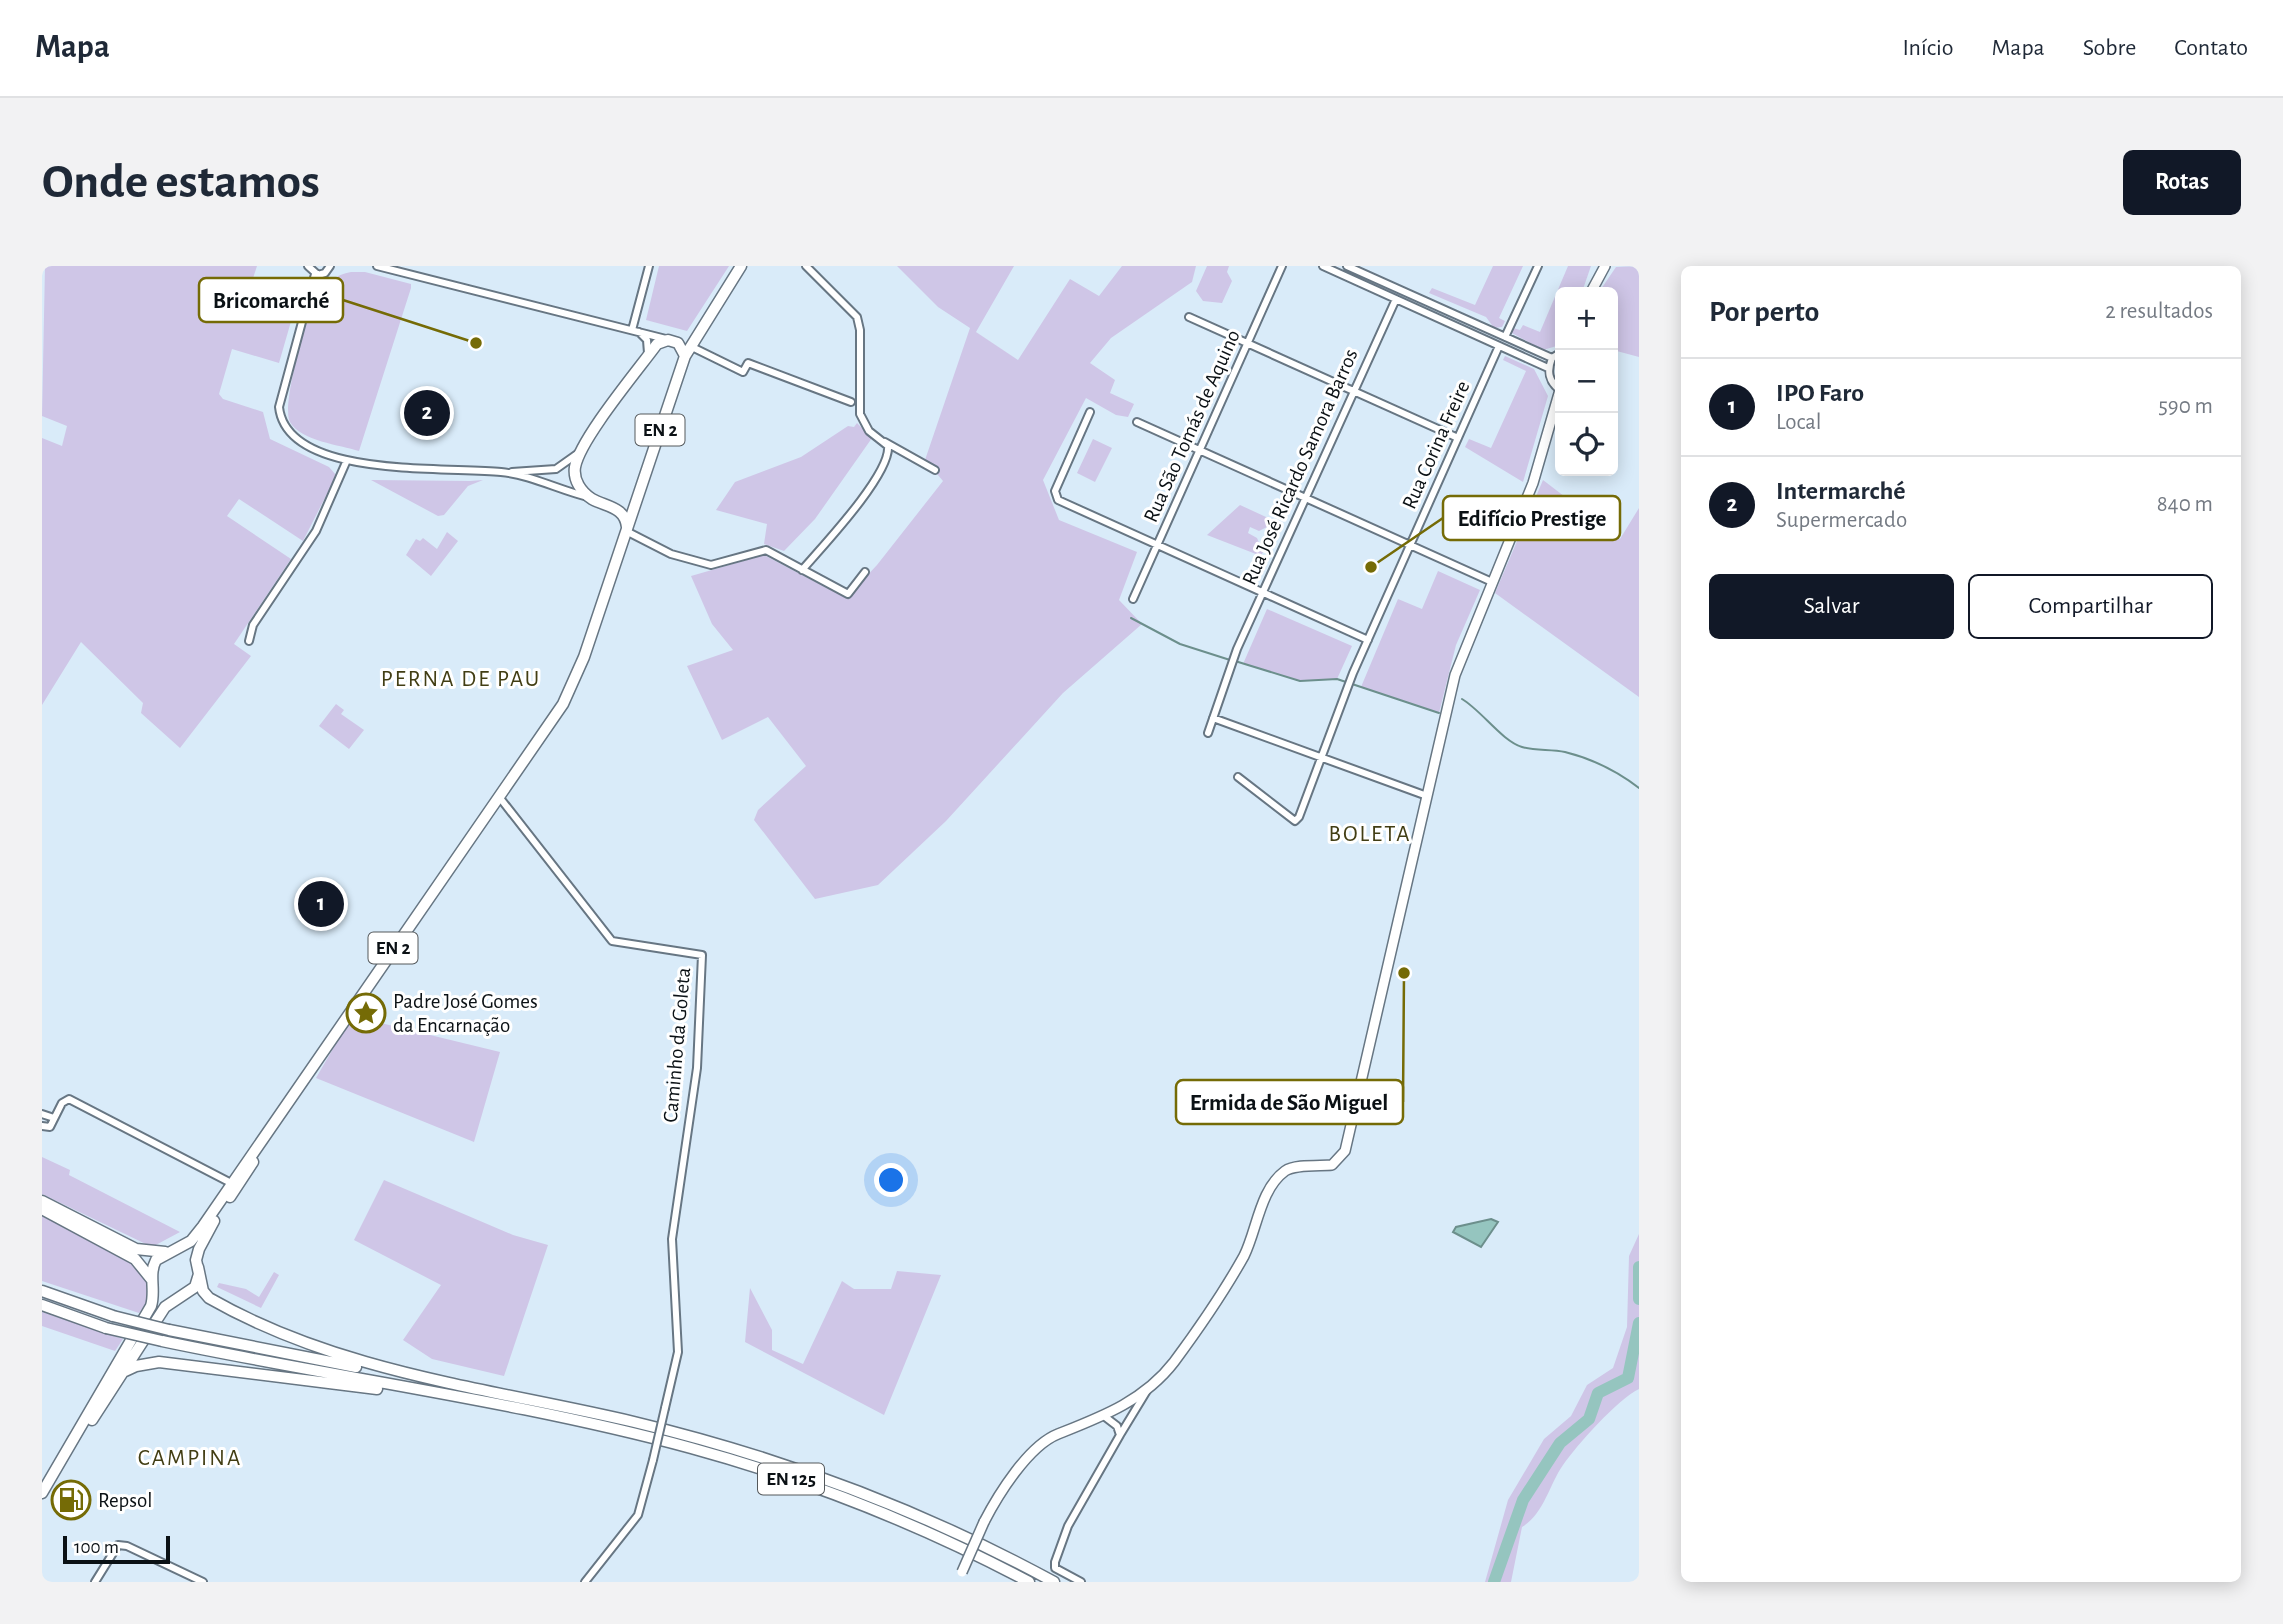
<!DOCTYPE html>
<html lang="pt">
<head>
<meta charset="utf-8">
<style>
  body { margin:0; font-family:"Alegreya Sans",sans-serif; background:#f2f2f3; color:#1f2937 }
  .controls { position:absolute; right:21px; top:21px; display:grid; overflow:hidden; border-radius:10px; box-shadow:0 4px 18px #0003 }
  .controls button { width:63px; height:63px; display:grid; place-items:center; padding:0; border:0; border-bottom:2px solid #e0e1e3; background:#fff; color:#1f2937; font:35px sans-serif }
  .scale { position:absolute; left:21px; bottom:18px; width:107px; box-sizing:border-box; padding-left:7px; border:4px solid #0b1115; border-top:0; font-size:19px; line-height:24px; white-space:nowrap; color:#0b1115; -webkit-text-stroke:5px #fff; paint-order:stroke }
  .you { position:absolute; left:850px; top:915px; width:24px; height:24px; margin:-18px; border:5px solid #fff; border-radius:50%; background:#1a73e8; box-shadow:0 0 0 10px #1a73e833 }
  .badge { display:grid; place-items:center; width:46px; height:46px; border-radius:50%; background:#111827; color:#fff; font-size:23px; font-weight:700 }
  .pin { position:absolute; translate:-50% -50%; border:4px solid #fff; box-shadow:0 2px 7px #0006 }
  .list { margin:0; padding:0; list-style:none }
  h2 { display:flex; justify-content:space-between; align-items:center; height:91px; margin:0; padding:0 28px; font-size:30px }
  h2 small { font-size:23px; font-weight:400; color:#747a83 }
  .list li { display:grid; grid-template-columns:46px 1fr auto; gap:21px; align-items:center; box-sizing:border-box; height:98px; padding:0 28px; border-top:2px solid #e0e1e3 }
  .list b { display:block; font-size:26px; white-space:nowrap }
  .list p { margin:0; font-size:23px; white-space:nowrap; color:#747a83 }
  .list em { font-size:23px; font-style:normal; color:#747a83 }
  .actions { display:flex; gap:14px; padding:21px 28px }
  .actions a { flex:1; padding:16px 0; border:2px solid #111827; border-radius:10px; text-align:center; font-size:24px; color:#111827 }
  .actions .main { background:#111827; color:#fff }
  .icon { flex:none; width:38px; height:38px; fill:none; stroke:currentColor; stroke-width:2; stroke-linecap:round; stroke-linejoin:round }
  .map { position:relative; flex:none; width:1597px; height:1316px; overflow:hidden; border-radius:10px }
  header { display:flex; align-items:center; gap:42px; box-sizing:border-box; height:98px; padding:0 35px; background:#fff; border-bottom:2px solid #e0e1e3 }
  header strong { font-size:33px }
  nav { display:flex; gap:38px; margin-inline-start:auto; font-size:24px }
  .intro { display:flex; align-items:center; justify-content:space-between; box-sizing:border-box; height:168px; padding:0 42px }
  h1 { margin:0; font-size:49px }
  .button { padding:18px 32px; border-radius:10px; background:#111827; color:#fff; font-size:24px; font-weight:700 }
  main { display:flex; gap:42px; padding:0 42px }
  aside { flex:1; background:#fff; border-radius:10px; box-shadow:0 4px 18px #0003 }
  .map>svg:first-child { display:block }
  .green { fill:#cfc6e7 }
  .water { fill:#95c5bf; stroke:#6c8f8c; stroke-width:2 }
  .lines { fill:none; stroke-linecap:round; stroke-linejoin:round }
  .stream { stroke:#6c8f8c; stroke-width:2 }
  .river { stroke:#95c5bf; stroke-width:12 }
  .street-casing { stroke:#677683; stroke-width:10 }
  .secondary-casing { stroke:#677683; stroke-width:12 }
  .primary-casing { stroke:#677683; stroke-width:13 }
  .street { stroke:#fff; stroke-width:6 }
  .secondary { stroke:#fff; stroke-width:9 }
  .primary { stroke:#fff; stroke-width:10 }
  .street-bridge-casing { stroke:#677683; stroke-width:10; stroke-linecap:butt }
  .secondary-bridge-casing { stroke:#677683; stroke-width:12; stroke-linecap:butt }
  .primary-bridge-casing { stroke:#677683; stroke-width:13; stroke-linecap:butt }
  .street-bridge { stroke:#fff; stroke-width:6 }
  .secondary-bridge { stroke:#fff; stroke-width:9 }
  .primary-bridge { stroke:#fff; stroke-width:10 }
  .labels { text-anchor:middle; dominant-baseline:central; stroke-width:6; stroke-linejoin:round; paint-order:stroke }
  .shield { fill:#fff; stroke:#54585b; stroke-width:2 }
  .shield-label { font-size:19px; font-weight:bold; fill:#0b1115 }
  .street-label { font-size:21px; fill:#0b1115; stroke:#fff }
  .poi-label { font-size:21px; fill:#0b1115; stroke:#fff; text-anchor:start }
  .neighbourhood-label { font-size:23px; letter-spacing:2px; fill:#423e14; stroke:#fff }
  .leader { fill:none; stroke:#756b06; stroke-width:2.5 }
  .callout-dot { fill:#756b06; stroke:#fff; stroke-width:2.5 }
  .callout { fill:#fff; stroke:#756b06; stroke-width:2.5 }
  .callout-label { font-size:23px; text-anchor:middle; font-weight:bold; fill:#0b1115 }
</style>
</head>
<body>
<header>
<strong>Mapa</strong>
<nav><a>Início</a><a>Mapa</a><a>Sobre</a><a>Contato</a></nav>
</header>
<div class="intro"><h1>Onde estamos</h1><a class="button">Rotas</a></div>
<main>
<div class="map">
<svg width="1597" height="1316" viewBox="0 0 1597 1316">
  <rect width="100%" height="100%" fill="#d9ebf9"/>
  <path class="green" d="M3,0H215L203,37L250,52L237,97L190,83L177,128L181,133L221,146L228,173L287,201L294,209L292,214L261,275L197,233L185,250L249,293L192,378L209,390L138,482L99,447L101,437L39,376L0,439V172L20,180L25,160L0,150Z
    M617,0H687L645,65L604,54Z
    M855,0H972L934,66L976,94L1028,13L1057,30L1080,0H1154L1150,16L1069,72L1048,97L1073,114L1068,127L1092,138L1086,151L1074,149L1044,132L1001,214L1017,254L1095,286L1077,334L1100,358L1021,427L904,555L836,619L773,633L712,554L716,544L764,500L726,451L680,474L645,400L691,384L670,358L649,310L722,289L804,332L835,299L901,215L883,194L928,62L896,41Z
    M1165,0H1187L1185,6L1190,15L1180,37L1161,35L1154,25Z
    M1451,0H1481L1457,52L1463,55L1460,61L1452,62L1444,51L1387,27L1390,22L1433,39Z
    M1526,0H1549L1540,26H1518V79L1501,84L1470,67L1471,62L1478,64L1481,59L1498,66Z
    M1597,0V91L1571,84V26H1557L1574,1Z
    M309,6H323L369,18V22L317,185C298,179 259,175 248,156C239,141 265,47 275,30C283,16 294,9 309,6Z
    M1463,90L1492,103L1506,130L1481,216L1423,181L1427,173L1449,182L1484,105L1461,94Z
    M815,157L830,172L773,253L742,285L722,278L725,258L674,244L693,216L759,191L806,160L812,161Z
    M1051,173L1070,182L1053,216L1035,207Z
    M329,214L428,215L441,214L426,220L402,249L396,250Z
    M1501,214L1578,273L1597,242V431L1453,327Z
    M1198,239L1235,256L1217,265L1208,261L1206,267L1215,272L1221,286L1219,290L1165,269Z
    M405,266L416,275L389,310L364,289L374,273L378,275L381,272L395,283Z
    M1396,305L1438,324L1414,379L1397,447L1319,421L1356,333L1380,343Z
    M1225,343L1310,380L1295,413L1258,415L1201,398Z
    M294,438L302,444L299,448L322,464L307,483L277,460Z
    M310,750L458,786L432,876L274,812Z
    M0,891L28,904L27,909L138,966L110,981L0,928Z
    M342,914L471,969L506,979L462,1110L390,1093L361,1074L399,1019L312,974Z
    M0,948C26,962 103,992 108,1022C109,1031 102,1040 97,1047L0,1015Z
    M1597,968V1123C1576,1133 1535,1179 1521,1199C1507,1219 1502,1248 1480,1261L1469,1316H1443L1466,1234L1502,1173L1529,1150L1545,1119L1571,1102L1585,1061L1587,990Z
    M855,1005L899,1009L842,1149L703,1076L708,1022L730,1064V1084L761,1098L800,1015L812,1023H849Z
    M232,1006L237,1009L219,1042L175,1021L177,1017L204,1023L217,1031Z
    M0,1046L81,1073L73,1085L0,1060Z"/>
  <path class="water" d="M1449,953L1456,956L1439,981L1411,966L1414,961Z"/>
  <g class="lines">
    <path class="stream" d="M1089,352L1138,378L1188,394
      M1193,395L1258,415L1295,413L1397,447
      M1420,433C1440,445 1460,475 1480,481C1493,485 1509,483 1523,486C1551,493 1575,505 1597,522"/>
    <path class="river" d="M1597,1001V1033
      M1452,1316L1481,1234L1518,1177L1547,1153L1556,1127L1586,1112L1597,1057"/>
    <defs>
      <path id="street" d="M266,0L276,9L283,7L288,0
        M335,0L624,73
        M1281,0L1506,102
        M1305,0L1510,92
        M273,8L237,141C245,214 406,200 459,206C489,209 517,224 546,231
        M1147,51L1416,172
        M590,64L607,0
        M597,66L605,74L606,87
        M1463,71L1496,0
        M648,80L701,106L706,97L809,136
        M1518,124C1506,115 1505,105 1510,92L1518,87
        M1048,146L1013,225L1016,234L1326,374
        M1095,156L1450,316
        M843,176L893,204
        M470,206L514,203L538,186
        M584,265L629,288L669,299L724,284L806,328L823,306
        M760,304C780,281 849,208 846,180L827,165L818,148V64L815,51L764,0
        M1091,333L1240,0
        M207,375L211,359L274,265L305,194
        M1171,452L1385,530
        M1166,467L1195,383L1354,33
        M1196,511L1253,555L1257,551L1311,407L1457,80
        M458,532L570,675L660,689L655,802L630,973L636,1086L623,1142
        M0,848L12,852
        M0,860L8,861L20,837L27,833L189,917
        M1078,1169L1106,1123
        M53,1316L76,1279L85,1280L161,1316
        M543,1316L596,1249L611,1194
        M1039,1316L1013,1302V1296L1026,1260L1078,1169L1075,1160L1062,1150"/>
      <path id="secondary" d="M1549,26L1563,0
        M942,1256C956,1229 986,1180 1016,1168C1059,1151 1102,1135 1132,1096C1155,1065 1183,1024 1202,990C1215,964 1218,923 1243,905C1253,898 1277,900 1290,899L1303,885L1413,409L1491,217L1518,124"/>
      <path id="primary" d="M585,261C583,241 565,241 550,233C539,226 531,214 533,201C538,173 596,104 615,78L626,74L636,77L643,90
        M188,931L211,896
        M0,935L94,983L123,986
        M0,943L93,993L110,1014
        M156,1001L161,1025L167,1032C298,1107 447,1122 592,1156C738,1191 880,1244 1012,1316
        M0,1025L71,1050
        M0,1039L64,1062
        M127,1064L314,1101
        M120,1075C296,1112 475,1135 649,1182C766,1214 880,1259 987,1316
        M81,1106L94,1100L117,1096L335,1123
        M50,1154L123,1041L153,1021L157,1008L154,994L157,983L172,955
        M0,1227L109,1040C114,1024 106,1009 114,994L149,975L161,960L521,438L542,391L643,90L699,0"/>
    </defs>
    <use href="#street" class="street-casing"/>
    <use href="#secondary" class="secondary-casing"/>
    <use href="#primary" class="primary-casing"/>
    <use href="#street" class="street"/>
    <use href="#secondary" class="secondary"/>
    <use href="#primary" class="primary"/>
    <defs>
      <path id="street-bridge" d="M611,1194L623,1142"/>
      <path id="secondary-bridge" d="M920,1306L942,1256"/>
      <path id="primary-bridge" d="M71,1050L127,1064
        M64,1062L120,1075"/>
    </defs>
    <use href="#street-bridge" class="street-bridge-casing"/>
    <use href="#secondary-bridge" class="secondary-bridge-casing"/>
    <use href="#primary-bridge" class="primary-bridge-casing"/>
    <use href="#street-bridge" class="street-bridge"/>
    <use href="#secondary-bridge" class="secondary-bridge"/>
    <use href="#primary-bridge" class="primary-bridge"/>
  </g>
  <defs>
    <symbol id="sight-ring" viewBox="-11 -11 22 22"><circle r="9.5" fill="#fff" stroke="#756b06" stroke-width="1.5"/><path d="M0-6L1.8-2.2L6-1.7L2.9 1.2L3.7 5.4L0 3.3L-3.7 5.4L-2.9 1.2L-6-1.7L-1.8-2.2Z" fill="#756b06"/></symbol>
    <symbol id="fuel-ring" viewBox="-11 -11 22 22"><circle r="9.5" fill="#fff" stroke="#756b06" stroke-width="1.5"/><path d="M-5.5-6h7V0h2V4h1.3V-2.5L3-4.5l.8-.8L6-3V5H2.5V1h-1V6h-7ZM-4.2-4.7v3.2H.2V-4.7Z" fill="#756b06"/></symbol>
  </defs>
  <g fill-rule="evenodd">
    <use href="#sight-ring" x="302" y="725" width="44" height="44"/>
    <use href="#fuel-ring" x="7" y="1212" width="44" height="44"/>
  </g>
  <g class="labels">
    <g class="shield">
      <rect x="593.5" y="148.5" width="49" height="31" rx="5"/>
      <rect x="326.5" y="666.5" width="49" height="31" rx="5"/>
      <rect x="716" y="1197.5" width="66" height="31" rx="5"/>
    </g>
    <g class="shield-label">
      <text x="618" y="164">EN 2</text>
      <text x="351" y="682">EN 2</text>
      <text x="749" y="1213">EN 125</text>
    </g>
    <g class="street-label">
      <text transform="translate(1150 160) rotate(-66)">Rua São Tomás de Aquino</text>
      <text transform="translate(1394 179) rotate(-66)">Rua Corina Freire</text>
      <text transform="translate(1258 201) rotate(-66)">Rua José Ricardo Samora Barros</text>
      <text transform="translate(635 779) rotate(-85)">Caminho da Goleta</text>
    </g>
    <g class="poi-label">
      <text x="351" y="735">Padre José Gomes<tspan x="351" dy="24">da Encarnação</tspan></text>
      <text x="56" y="1234">Repsol</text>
    </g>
    <g class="neighbourhood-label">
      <text x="419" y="413">PERNA DE PAU</text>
      <text x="1328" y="568">BOLETA</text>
      <text x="148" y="1192">CAMPINA</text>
    </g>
  </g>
  <path class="leader" d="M434 77L301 34M1329 301L1401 252M1362 707L1361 836"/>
  <g class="callout-dot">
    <circle cx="434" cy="77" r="7"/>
    <circle cx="1329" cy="301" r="7"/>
    <circle cx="1362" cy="707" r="7"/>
  </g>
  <g class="callout">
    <rect x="157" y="12" width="144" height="44" rx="7"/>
    <rect x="1401" y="230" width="177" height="44" rx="7"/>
    <rect x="1134" y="814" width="227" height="44" rx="7"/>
  </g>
  <g class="callout-label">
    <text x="229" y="42">Bricomarché</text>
    <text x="1490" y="260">Edifício Prestige</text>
    <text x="1247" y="844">Ermida de São Miguel</text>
  </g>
</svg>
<div class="controls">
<button>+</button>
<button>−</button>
<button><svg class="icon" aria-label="locate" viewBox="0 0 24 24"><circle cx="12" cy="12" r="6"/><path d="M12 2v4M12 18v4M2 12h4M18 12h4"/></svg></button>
</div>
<div class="scale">100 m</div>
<div class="you"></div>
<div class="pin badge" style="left:279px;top:638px">1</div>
<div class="pin badge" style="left:385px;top:147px">2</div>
</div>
<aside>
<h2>Por perto<small>2 resultados</small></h2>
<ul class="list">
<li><span class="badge">1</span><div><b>IPO Faro</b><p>Local</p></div><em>590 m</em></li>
<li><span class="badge">2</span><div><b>Intermarché</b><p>Supermercado</p></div><em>840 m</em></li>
</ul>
<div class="actions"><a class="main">Salvar</a><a>Compartilhar</a></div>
</aside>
</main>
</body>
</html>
